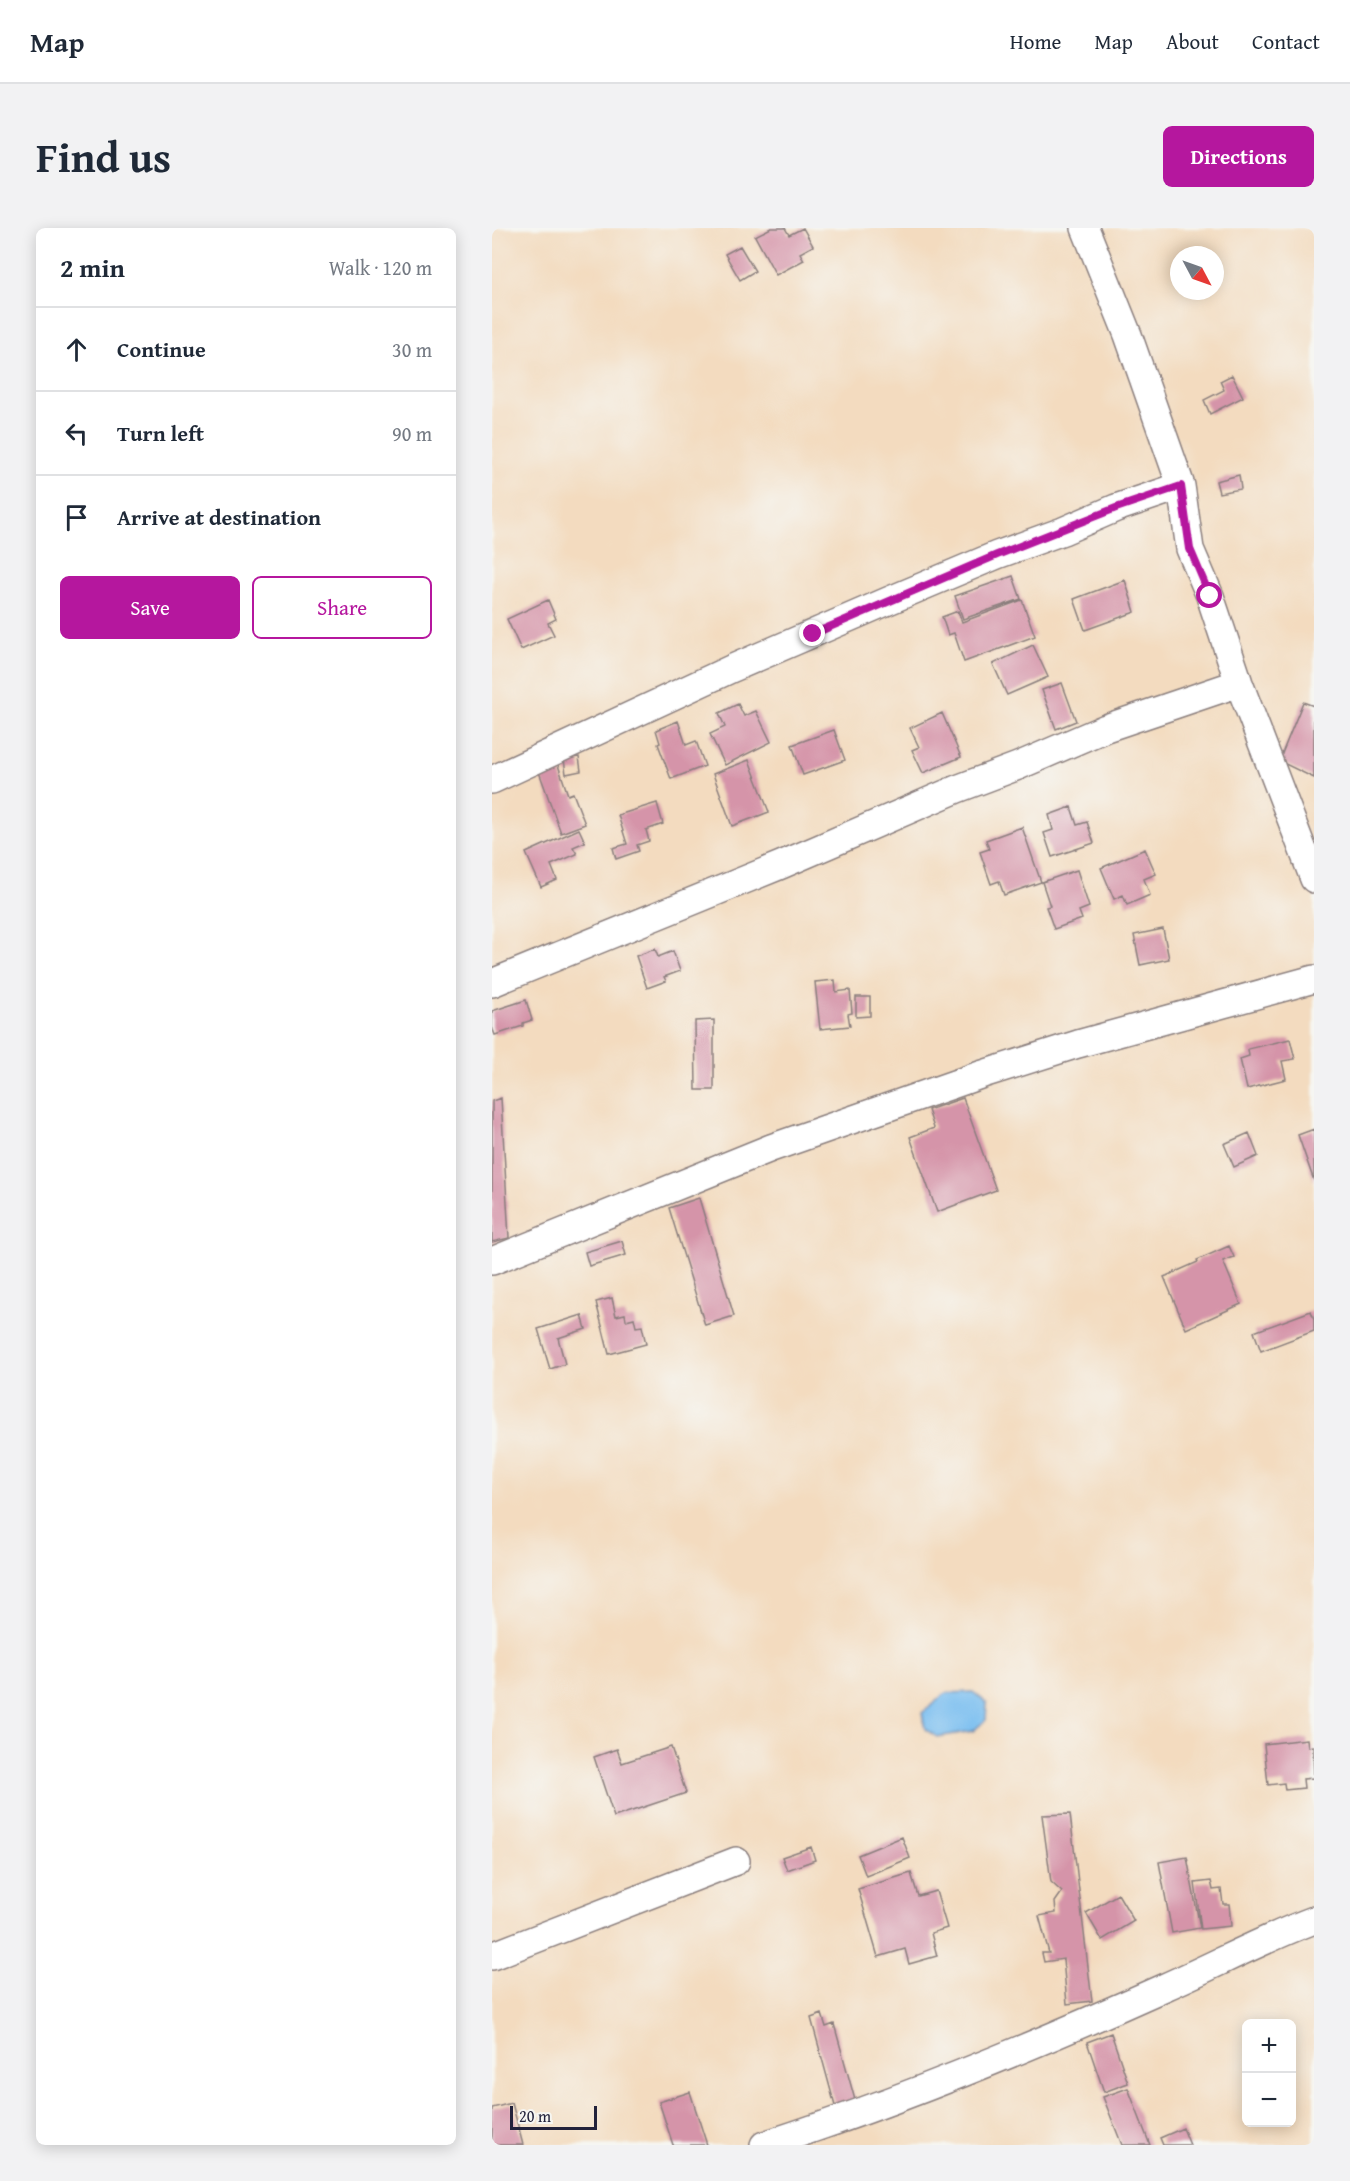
<!DOCTYPE html>
<html lang="en">
<head>
<meta charset="utf-8">
<style>
  body { margin:0; font-family:"Gentium Book Plus",serif; background:#f2f2f3; color:#1f2937 }
  .controls { position:absolute; right:18px; bottom:18px; display:grid; overflow:hidden; border-radius:9px; box-shadow:0 3px 15px #0003 }
  .controls button { width:54px; height:54px; display:grid; place-items:center; padding:0; border:0; border-bottom:2px solid #e0e1e3; background:#fff; color:#1f2937; font:30px sans-serif }
  .compass { position:absolute; left:678px; top:18px; width:54px; height:54px; border-radius:50%; background:#fff; box-shadow:0 3px 15px #0003; rotate:131deg }
  .scale { position:absolute; left:18px; bottom:15px; width:87px; box-sizing:border-box; padding-left:6px; border:3px solid #22223b; border-top:0; font-size:16px; line-height:21px; white-space:nowrap; color:#22223b; -webkit-text-stroke:4px #f6f6f2; paint-order:stroke }
  .stop { position:absolute; width:18px; height:18px; margin:-14px; border:4px solid #b5179e; border-radius:50%; background:#fff }
  .stop.end { background:#b5179e; border-color:#fff; box-shadow:0 2px 6px #0008 }
  .list { margin:0; padding:0; list-style:none }
  h2 { display:flex; justify-content:space-between; align-items:center; height:78px; margin:0; padding:0 24px; font-size:26px }
  h2 small { font-size:20px; font-weight:400; color:#747a83 }
  .list li { display:grid; grid-template-columns:39px 1fr auto; gap:18px; align-items:center; box-sizing:border-box; height:84px; padding:0 24px; border-top:2px solid #e0e1e3 }
  .list b { display:block; font-size:22px; white-space:nowrap }
  .list em { font-size:20px; font-style:normal; color:#747a83 }
  .actions { display:flex; gap:12px; padding:18px 24px }
  .actions a { flex:1; padding:14px 0; border:2px solid #b5179e; border-radius:9px; text-align:center; font-size:21px; color:#b5179e }
  .actions .main { background:#b5179e; color:#fff }
  .icon { flex:none; width:33px; height:33px; fill:none; stroke:currentColor; stroke-width:2; stroke-linecap:round; stroke-linejoin:round }
  .map { position:relative; flex:none; width:822px; height:1917px; overflow:hidden; border-radius:9px }
  header { display:flex; align-items:center; gap:36px; box-sizing:border-box; height:84px; padding:0 30px; background:#fff; border-bottom:2px solid #e0e1e3 }
  header strong { font-size:28px }
  nav { display:flex; gap:33px; margin-inline-start:auto; font-size:21px }
  .intro { display:flex; align-items:center; justify-content:space-between; box-sizing:border-box; height:144px; padding:0 36px }
  h1 { margin:0; font-size:42px }
  .button { padding:15px 27px; border-radius:9px; background:#b5179e; color:#fff; font-size:21px; font-weight:700 }
  main { display:flex; gap:36px; padding:0 36px }
  aside { flex:1; background:#fff; border-radius:9px; box-shadow:0 3px 15px #0003 }
  .map>svg:first-child { display:block }
  .water { fill:#79bef0; stroke:#4e7096; stroke-width:1.5 }
  .building { fill:#d594a9 }
  .lines { fill:none; stroke-linecap:round; stroke-linejoin:round }
  .minor-casing { stroke:#8a7e7d; stroke-width:30 }
  .minor { stroke:#fff; stroke-width:27 }
  .route { stroke:#b5179e; stroke-width:8 }
</style>
</head>
<body>
<header>
<strong>Map</strong>
<nav><a>Home</a><a>Map</a><a>About</a><a>Contact</a></nav>
</header>
<div class="intro"><h1>Find us</h1><a class="button">Directions</a></div>
<main>
<aside>
<h2>2 min<small>Walk · 120 m</small></h2>
<ul class="list">
<li><svg class="icon" aria-label="ahead" viewBox="0 0 24 24"><path d="M12 20V5M6 11l6-6 6 6"/></svg><div><b>Continue</b></div><em>30 m</em></li>
<li><svg class="icon" aria-label="left" viewBox="0 0 24 24"><path d="M17 20v-9H6M10 6l-5 5 5 5"/></svg><div><b>Turn left</b></div><em>90 m</em></li>
<li><svg class="icon" aria-label="arrive" viewBox="0 0 24 24"><path d="M6 21V4h12l-3 4 3 4H6"/></svg><div><b>Arrive at destination</b></div></li>
</ul>
<div class="actions"><a class="main">Save</a><a>Share</a></div>
</aside>
<div class="map">
<svg width="822" height="1917" viewBox="0 0 822 1917">
  <rect width="100%" height="100%" fill="#f6f6f2"/>
  <filter id="ink" filterUnits="userSpaceOnUse"><feTurbulence type="fractalNoise" baseFrequency=".0167" numOctaves="2"/><feDisplacementMap in="SourceGraphic" scale="12" xChannelSelector="R" yChannelSelector="G"/><feConvolveMatrix kernelMatrix="1 2 1 2 8 2 1 2 1" color-interpolation-filters="sRGB"/></filter>
  <filter id="wash" filterUnits="userSpaceOnUse"><feTurbulence type="fractalNoise" baseFrequency=".008" numOctaves="4" result="noise"/><feDisplacementMap in="SourceGraphic" scale="24" xChannelSelector="R" yChannelSelector="G"/><feGaussianBlur stdDeviation="1.35" result="paint"/><feColorMatrix in="noise" values="0 0 0 0 0 0 0 0 0 0 0 0 0 0 0 0 0 1.4 0 .05"/><feComposite in="paint" operator="in"/></filter>
  <g filter="url(#wash)">
    <rect width="100%" height="100%" fill="#f3dbbf"/>
    <path class="water" d="M481,1464L495,1475L494,1492L481,1503L445,1509L433,1501L430,1485L454,1465Z"/>
    <g id="blocks">
      <path class="building" d="M279,0H293L297,7L311,0L321,18L308,25L312,32L284,47L263,8Z
        M248,18L263,43L248,52L233,26Z
        M740,147L751,169L718,186L712,172L732,162L728,153Z
        M747,247L749,261L727,265L724,253Z
        M521,348L529,371L471,391L463,368Z
        M633,352L643,384L593,402L582,371Z
        M56,372L64,391L56,395L62,407L29,422L15,391Z
        M530,372L543,408L472,434L462,405L456,407L450,389L466,383L470,394Z
        M541,417L556,449L515,467L501,436Z
        M570,455L584,493L564,501L550,462Z
        M811,474L822,478V550L787,533Z
        M246,476L252,488L264,483L279,514L233,537L218,506L233,499L227,485Z
        M450,485L469,529L431,545L420,522L427,519L418,500Z
        M186,493L194,517L204,513L213,538L179,551L166,516L168,515L164,502Z
        M342,502L353,532L311,547L300,517Z
        M87,529L89,543L74,546L72,531Z
        M257,532L277,584L240,598L221,546Z
        M65,534L76,567L81,565L93,596L69,605L46,541Z
        M165,575L171,596L154,602L157,613L145,617L147,623L124,631L121,620L135,616L126,587Z
        M579,579L585,597L595,594L602,615L560,629L552,605L561,602L557,587Z
        M530,599L549,654L512,667L507,653L499,656L488,624L497,621L494,612Z
        M87,601L93,614L81,619L85,626L59,637L65,652L49,659L34,625Z
        M653,621L664,646L652,651L658,667L635,677L631,667L622,671L609,640Z
        M585,642L597,679L587,683L590,691L562,701L554,679L558,678L550,654Z
        M671,701L677,731L648,737L642,707Z
        M163,721L166,729L181,723L188,743L172,749L174,753L155,760L144,728Z
        M343,752L344,764L358,762L360,785L356,786L358,798L328,801L323,754Z
        M364,769H378V788L364,789Z
        M34,772L40,792L31,795V798L3,807L0,799V783Z
        M222,792V862H204L203,793Z
        M798,811L803,831L790,833L794,851L755,861L748,831L757,828L756,821Z
        M9,870L17,1010L0,1014V873Z
        M471,870L504,962L445,984L418,909L442,900L436,882Z
        M822,901V953L806,907Z
        M757,905L766,928L742,939L732,916Z
        M207,970L242,1088L213,1097L177,980Z
        M130,1013L134,1027L97,1038L93,1024Z
        M737,1018L742,1029L731,1033L749,1076L694,1101L672,1049L706,1034L705,1032Z
        M120,1070L124,1088L133,1086L134,1092L142,1090L144,1099L150,1098L154,1116L117,1126L104,1074Z
        M819,1083L822,1091V1103L769,1123L762,1104Z
        M90,1087L94,1101L66,1110L73,1136L58,1141L46,1101Z
        M815,1511L816,1519L821,1518L822,1550L811,1551L812,1560L793,1562L792,1555L776,1557L772,1516Z
        M179,1519L194,1565L122,1589L102,1529L125,1521L130,1535Z
        M578,1586L600,1773L575,1776L571,1731L552,1734L550,1725H557L547,1688L564,1685L563,1674L570,1664L559,1654L550,1587Z
        M410,1609L418,1630L374,1648L366,1627Z
        M319,1619L323,1632L295,1642L290,1629Z
        M695,1629L708,1700L680,1705L667,1634Z
        M419,1645L426,1668L444,1663L455,1700L439,1705L445,1728L417,1736L413,1721L386,1729L366,1661Z
        M719,1653L721,1662L729,1661L731,1676H737L739,1698L709,1701L703,1655Z
        M626,1666L642,1693L610,1712L594,1685Z
        M330,1786L334,1799L342,1796L363,1872L343,1878L319,1790Z
        M619,1805L636,1855L612,1864L595,1814Z
        M636,1860L658,1917H630L611,1869Z
        M198,1864L215,1917H181L167,1874Z
        M20,1875L31,1917H0V1880Z
        M691,1900L698,1917H671L668,1910Z"/>
    </g>
  </g>
  <g filter="url(#ink)">
    <use href="#blocks" fill-opacity="0" stroke="#8a7e7d" stroke-width="1.5"/>
    <g class="lines">
      <defs>
        <path id="minor" d="M593,0L636,107L689,258L698,321L718,368L747,455L822,651
          M0,552L241,440L396,373L505,327L571,303L624,280L689,258
          M0,755L289,637L465,561L526,538L614,500L747,455
          M0,1033L279,920L491,846L586,816L822,751
          M0,1728L244,1633
          M272,1917C409,1873 542,1818 673,1759C723,1737 771,1711 822,1692"/>
      </defs>
      <use href="#minor" class="minor-casing"/>
      <use href="#minor" class="minor"/>
    </g>
  </g>
  <g class="lines" filter="url(#ink)">
    <path class="route" d="M321,406L505,327L624,280L689,258L698,321L718,368"/>
  </g>
</svg>
<div class="controls">
<button>+</button>
<button>−</button>
</div>
<svg class="compass" viewBox="-18 -18 36 36"><path d="M0-13l5 13h-10z" fill="#e53935"/><path d="M0 13l5-13h-10z" fill="#747a83"/></svg>
<div class="scale">20 m</div>
<div class="stop" style="left:718px;top:368px"></div>
<div class="stop end" style="left:321px;top:406px"></div>
</div>
</main>
</body>
</html>
